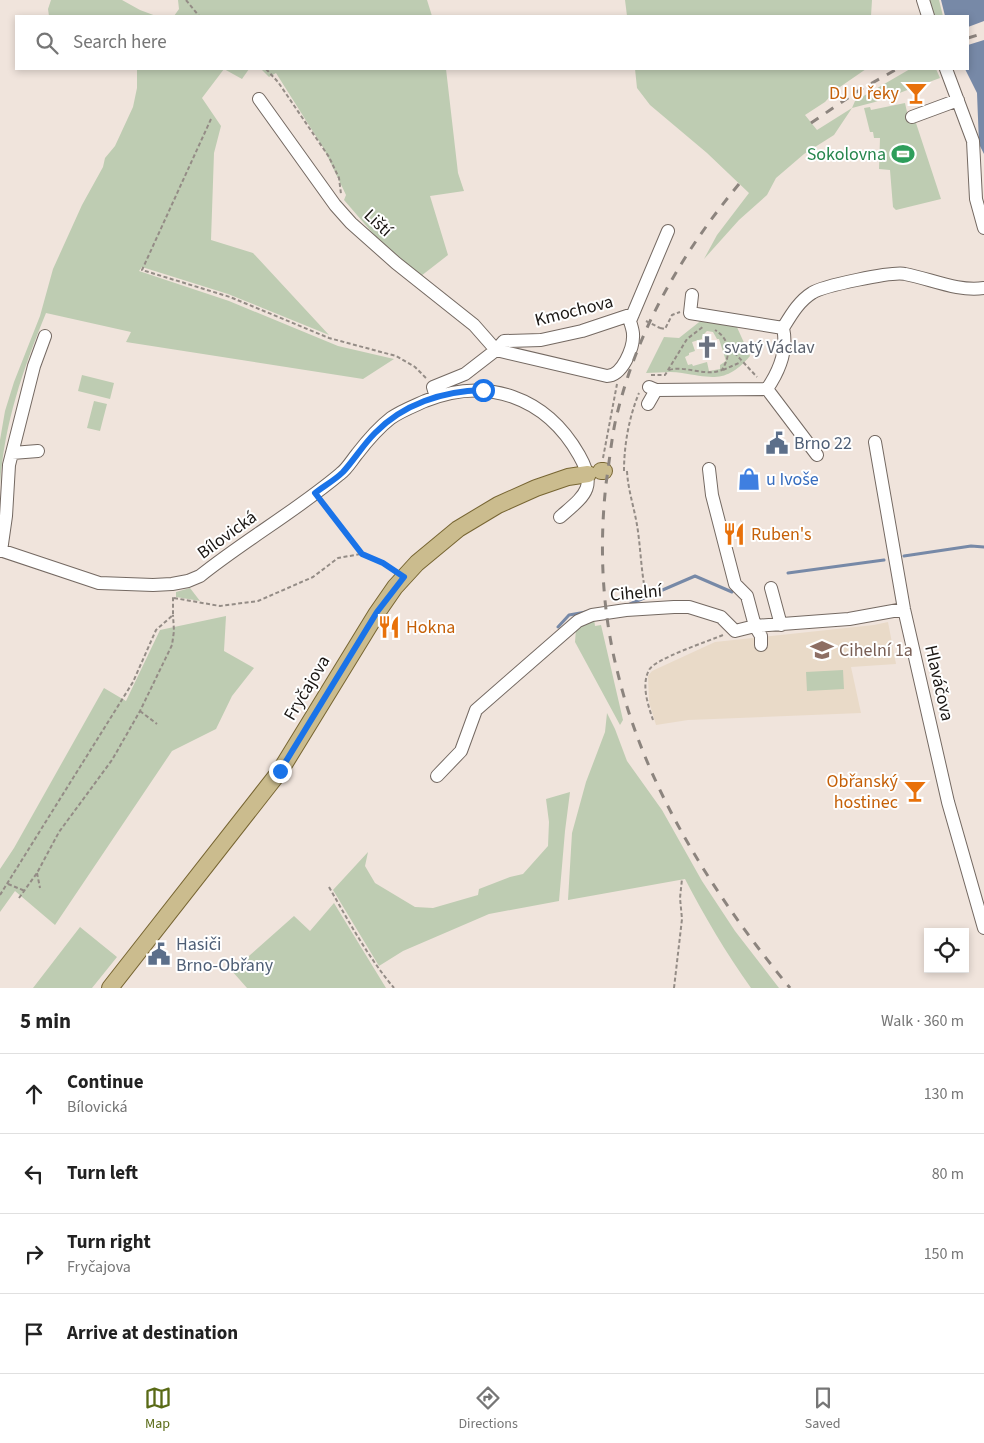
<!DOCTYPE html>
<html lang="en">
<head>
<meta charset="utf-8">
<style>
  body { margin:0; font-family:"Source Sans 3",sans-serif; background:#f2f2f2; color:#222 }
  .controls { position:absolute; right:15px; bottom:15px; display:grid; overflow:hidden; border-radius:0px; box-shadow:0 2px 8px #0003 }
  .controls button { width:45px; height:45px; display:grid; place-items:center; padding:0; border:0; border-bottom:1px solid #e0e0e0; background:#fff; color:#222; font:25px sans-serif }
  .stop { position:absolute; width:15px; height:15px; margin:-11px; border:4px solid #1a73e8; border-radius:50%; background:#fff }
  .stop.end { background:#1a73e8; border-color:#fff; box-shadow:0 1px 5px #0008 }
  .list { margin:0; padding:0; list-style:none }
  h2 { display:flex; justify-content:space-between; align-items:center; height:65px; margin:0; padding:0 20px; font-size:21px }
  h2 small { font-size:16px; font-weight:400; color:#767676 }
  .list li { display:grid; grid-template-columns:32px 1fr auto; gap:15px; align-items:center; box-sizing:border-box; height:80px; padding:0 20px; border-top:1px solid #e0e0e0 }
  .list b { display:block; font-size:19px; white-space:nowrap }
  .list p { margin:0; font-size:16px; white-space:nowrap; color:#767676 }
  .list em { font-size:16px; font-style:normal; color:#767676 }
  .icon { flex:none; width:28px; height:28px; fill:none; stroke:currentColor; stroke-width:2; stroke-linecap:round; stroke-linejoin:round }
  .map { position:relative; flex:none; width:984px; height:988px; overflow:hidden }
  .search { position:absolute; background:#fff; box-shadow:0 2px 8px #0003; left:15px; right:15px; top:15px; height:55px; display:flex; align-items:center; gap:12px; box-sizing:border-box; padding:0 18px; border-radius:0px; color:#767676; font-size:19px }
  .sheet { height:385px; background:#fff }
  nav { display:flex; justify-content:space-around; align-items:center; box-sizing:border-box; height:70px; border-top:1px solid #e0e0e0; background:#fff; font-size:14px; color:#767676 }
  nav a { display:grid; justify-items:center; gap:2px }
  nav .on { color:#596a16 }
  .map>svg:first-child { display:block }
  .education { fill:#e9dac8 }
  .green { fill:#beccb2; fill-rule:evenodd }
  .water { fill:#7789a7 }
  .pier { fill:#f0e4dc }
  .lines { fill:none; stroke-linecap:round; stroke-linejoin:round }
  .stream { stroke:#7789a7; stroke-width:3 }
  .minor-casing { stroke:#746962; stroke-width:14 }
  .major-casing { stroke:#776532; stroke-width:18 }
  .path { stroke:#948c86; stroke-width:2; stroke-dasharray:4 2.5; stroke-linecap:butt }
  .minor { stroke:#fff; stroke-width:12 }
  .major { stroke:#cbbc8e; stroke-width:16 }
  .rail { stroke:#8c847e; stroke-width:3; stroke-dasharray:9 9; stroke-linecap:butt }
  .path-bridge { stroke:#948c86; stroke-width:2; stroke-dasharray:4 2.5; stroke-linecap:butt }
  .route { stroke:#1a73e8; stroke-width:6 }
  .labels { text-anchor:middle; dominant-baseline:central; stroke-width:4; stroke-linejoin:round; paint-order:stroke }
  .food-label { font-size:18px; fill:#c56008; stroke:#fff; text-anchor:end }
  .leisure-label { font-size:18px; fill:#27864d; stroke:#fff; text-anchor:end }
  .street-label { font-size:18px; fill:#1a1613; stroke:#fff }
  .worship-label { font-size:18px; fill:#5b616d; stroke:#fff; text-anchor:start }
  .service-label { font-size:18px; fill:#4e5e75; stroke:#fff; text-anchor:start }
  .shop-label { font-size:18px; fill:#366cbe; stroke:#fff; text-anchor:start }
  .education-label { font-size:18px; fill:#785e54; stroke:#fff; text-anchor:start }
</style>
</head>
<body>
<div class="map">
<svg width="984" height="988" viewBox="0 0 984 988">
  <rect width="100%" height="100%" fill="#f0e4dc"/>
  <path class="education" d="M888,622L896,664L851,667L861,713L688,720L656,725L649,702L648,676L652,671L715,642L874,625Z"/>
  <path class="green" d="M51,0H122L140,10L156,16H49L48,9Z
    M178,0H427L432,16H174L179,9Z
    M625,0H872L871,16H627Z
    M926,0H939L943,16H931Z
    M137,69H249L242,79L224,69L202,98L221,126L214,153L211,240L253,253L329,335L228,294L142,267L139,271L229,301L338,346L394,359L363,379L126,342L131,332L46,313C23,369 4,424 0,485V440L5,411L14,382L40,316L53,269L82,205L103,167L105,158L115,146L133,107L137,88Z
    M261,69H446L458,173L464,191L430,196L448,255L421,276L376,237L344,200L346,195L324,149L276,73L269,77Z
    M635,69H866L837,89L825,102L805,115L817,130L852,108L855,101L910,69H936L940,78L875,102L852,108L834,135L804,154L776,178L767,195L739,220L704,259L717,235L749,193L707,153L650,105L637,88Z
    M905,103L909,121L915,120L941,199L896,210L893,207L890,170L879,169L880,138H874L873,132H870L864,108L870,107L871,110Z
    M703,319L736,325L750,356C727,383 713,378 682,373C671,371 658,373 646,373L664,337L679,338ZM707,331L713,332L717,339H719L726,361L720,365V369L709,371L707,362L693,366L692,364L688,365L685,357L689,355V353L695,351L692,342L702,339V336Z
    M82,375L114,383L110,399L78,391Z
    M94,401L107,404L100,431L87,428Z
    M190,588L200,601L176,597V592Z
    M226,616L224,651L254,668L232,696L216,729L172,751L55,925L15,891L0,912V869L14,848L104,688L126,701L160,630Z
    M594,618L595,626L601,625L623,720L620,725L575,642L576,629H578Z
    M843,670L844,689L807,691L806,672Z
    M607,713L615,729L627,761L662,810L702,881L735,931L779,988H751C726,953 705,917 685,879L568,900L572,833L586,782L605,732Z
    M570,792L565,831L559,901L489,914L403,951L379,966L333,890L368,852L365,866L375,883L415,907L433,908L478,895L479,889L510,877L523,874L548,846L549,822L546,799Z
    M334,903L386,988H247L232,971L294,916L310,931Z
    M80,927L117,957L92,988H33Z"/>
  <path class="water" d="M941,0H984V154L979,144L977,93L965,69H968V16H945Z"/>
  <path class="pier" d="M984,21V40L968,45V27Z"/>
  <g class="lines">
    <path class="stream" d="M904,556L971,546L984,547
      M788,573L884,560
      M630,604L695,576L732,592
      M558,627L569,615L586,612"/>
    <defs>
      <path id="minor" d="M923,0L928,16
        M946,69L973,141L976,199L984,228
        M259,99L335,205L351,223L396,263L474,325L496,350
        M912,117L958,100
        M692,295L690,313L783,328
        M496,350L607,376C622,376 634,348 633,334C633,330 631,325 630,321L668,231
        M649,387L656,390L767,389
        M767,389C780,370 788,350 783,328C791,315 799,301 812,293C822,286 893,271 905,274C931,279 958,292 984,288
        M767,389L817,455
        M436,397L433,387L465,374L496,350L504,341L541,340L582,331L633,314
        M648,404L656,390
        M875,442L904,609L948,802L984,928
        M12,453L38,451
        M709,469L712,495L735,584L747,596L755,626L761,636V645
        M0,550L99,583L153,585L172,584L188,581L200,576C245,540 296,511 340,474C347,469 352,460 357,454C367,441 378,428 391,418C401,411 414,406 425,401C487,376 546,397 579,455C598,488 584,496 560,517
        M1,551L6,516L9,465L34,366L45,336
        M771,588L781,625
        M437,776L461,751L476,710L578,621L592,615L626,610L674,607H689L721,617L735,631L755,626L849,619L904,609"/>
      <path id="major" d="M601,471H604
        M110,988L280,771L377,613L395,587L417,563L458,529L498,505L536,488L568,477L588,474"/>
    </defs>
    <use href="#minor" class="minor-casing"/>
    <use href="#major" class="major-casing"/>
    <path class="path" d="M186,0L199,16
      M266,69L278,82L329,157L339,178L341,194
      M211,119L142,270L230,297L329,338L396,356L415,367L427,379
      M660,328L665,329L672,315L680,312
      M730,348L757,377
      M669,370C686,365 704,377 722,370C731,355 731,340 715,330
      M723,370L741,362
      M651,375H665L687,339L704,326
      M603,458L617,384
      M624,471C624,445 629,417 639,393
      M627,471C628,490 634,507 637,525C641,549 641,575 647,599
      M323,503L361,554L383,563L393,570
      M174,598L220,606L258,601L313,577L338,558L361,554
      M140,711L157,724
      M653,720C648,705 641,685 649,670C654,659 709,641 723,635
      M37,873L40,888
      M8,884L25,891
      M329,887C349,922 368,957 394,988
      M0,895L133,682L156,630L173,615V595
      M19,898L37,873L59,832L112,760L140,711L172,645L174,631L173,615
      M674,988L682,919L680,898L682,879"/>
    <use href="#minor" class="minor"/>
    <use href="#major" class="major"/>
    <path class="rail" d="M968,38L984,33
      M811,123L858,91L897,69
      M739,184C681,254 635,333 615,423C611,443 609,464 606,484C599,548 602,612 618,674C646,790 715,897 790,988"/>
    <path class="path-bridge" d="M646,321L660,328"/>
  </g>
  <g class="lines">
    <path class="route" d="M280,771L377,612L404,577L383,563L362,554L315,493C324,486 335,480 343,472C354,460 363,445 375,433C403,404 443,391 483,390"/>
  </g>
  <defs>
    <symbol id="bar-bare" viewBox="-9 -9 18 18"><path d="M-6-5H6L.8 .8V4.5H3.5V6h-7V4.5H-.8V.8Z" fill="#e8710a" stroke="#fff" stroke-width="2.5" paint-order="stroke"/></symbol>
    <symbol id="stadium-bare" viewBox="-9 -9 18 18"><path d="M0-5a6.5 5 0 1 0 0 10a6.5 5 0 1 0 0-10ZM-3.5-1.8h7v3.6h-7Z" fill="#2e9e5b" stroke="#fff" stroke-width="2.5" paint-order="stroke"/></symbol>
    <symbol id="church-bare" viewBox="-9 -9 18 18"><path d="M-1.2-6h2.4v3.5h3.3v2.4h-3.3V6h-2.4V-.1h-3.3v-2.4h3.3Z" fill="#6b7280" stroke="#fff" stroke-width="2.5" paint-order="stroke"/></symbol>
    <symbol id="civic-bare" viewBox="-9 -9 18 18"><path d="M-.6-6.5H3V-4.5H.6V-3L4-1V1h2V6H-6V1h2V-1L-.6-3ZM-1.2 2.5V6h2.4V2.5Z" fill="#5c6f8a" stroke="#fff" stroke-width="2.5" paint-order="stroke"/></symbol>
    <symbol id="shop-bare" viewBox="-9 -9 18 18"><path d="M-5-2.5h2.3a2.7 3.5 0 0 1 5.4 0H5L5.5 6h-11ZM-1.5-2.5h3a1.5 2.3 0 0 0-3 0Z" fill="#3f7fe0" stroke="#fff" stroke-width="2.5" paint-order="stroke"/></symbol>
    <symbol id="restaurant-bare" viewBox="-9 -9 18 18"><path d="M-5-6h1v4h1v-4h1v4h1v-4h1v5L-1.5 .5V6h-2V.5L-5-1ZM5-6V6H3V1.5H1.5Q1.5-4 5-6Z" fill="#e8710a" stroke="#fff" stroke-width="2.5" paint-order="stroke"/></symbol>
    <symbol id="school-bare" viewBox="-9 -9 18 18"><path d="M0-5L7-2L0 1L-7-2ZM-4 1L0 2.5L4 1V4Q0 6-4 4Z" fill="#8d6e63" stroke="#fff" stroke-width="2.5" paint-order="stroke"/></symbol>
  </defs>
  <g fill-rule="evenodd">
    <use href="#bar-bare" x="900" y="77" width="32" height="32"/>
    <use href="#stadium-bare" x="887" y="138" width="32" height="32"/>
    <use href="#church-bare" x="691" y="331" width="32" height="32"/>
    <use href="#civic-bare" x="761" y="427" width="32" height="32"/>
    <use href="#shop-bare" x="733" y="463" width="32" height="32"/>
    <use href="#restaurant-bare" x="718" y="518" width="32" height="32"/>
    <use href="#restaurant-bare" x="373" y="611" width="32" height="32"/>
    <use href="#school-bare" x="806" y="634" width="32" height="32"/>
    <use href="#bar-bare" x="899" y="775" width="32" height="32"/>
    <use href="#civic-bare" x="143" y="938" width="32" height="32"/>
  </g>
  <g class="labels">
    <g class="food-label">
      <text x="899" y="93">DJ U řeky</text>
      <text x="751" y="534" text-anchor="start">Ruben's</text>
      <text x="406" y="627" text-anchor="start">Hokna</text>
      <text x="898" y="781">Obřanský<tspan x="898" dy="21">hostinec</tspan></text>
    </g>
    <g class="leisure-label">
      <text x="886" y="154">Sokolovna</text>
    </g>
    <g class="street-label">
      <text transform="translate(378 223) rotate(43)">Liští</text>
      <text transform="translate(574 311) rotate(-14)">Kmochova</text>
      <text transform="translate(227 535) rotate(-36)">Bílovická</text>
      <text transform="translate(636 593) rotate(-5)">Cihelní</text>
      <text transform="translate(939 683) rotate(77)">Hlaváčova</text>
      <text transform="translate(307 688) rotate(-59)">Fryčajova</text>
    </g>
    <g class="worship-label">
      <text x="724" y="347">svatý Václav</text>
    </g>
    <g class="service-label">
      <text x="794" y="443">Brno 22</text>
      <text x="176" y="944">Hasiči<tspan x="176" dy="21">Brno-Obřany</tspan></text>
    </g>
    <g class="shop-label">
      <text x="766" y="479">u Ivoše</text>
    </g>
    <g class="education-label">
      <text x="839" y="650">Cihelní 1a</text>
    </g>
  </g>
</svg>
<div class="controls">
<button><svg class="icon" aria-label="locate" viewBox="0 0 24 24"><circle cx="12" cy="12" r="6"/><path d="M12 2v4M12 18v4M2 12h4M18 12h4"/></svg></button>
</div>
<div class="stop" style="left:483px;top:390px"></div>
<div class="stop end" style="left:280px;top:771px"></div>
<div class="search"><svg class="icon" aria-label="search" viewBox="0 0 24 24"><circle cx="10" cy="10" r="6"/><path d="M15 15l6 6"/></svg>Search here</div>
</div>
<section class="sheet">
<h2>5 min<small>Walk · 360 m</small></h2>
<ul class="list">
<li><svg class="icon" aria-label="ahead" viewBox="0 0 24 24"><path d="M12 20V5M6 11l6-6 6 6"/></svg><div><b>Continue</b><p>Bílovická</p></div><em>130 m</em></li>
<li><svg class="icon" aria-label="left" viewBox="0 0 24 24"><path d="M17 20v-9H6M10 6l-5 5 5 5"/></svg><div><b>Turn left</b></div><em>80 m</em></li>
<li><svg class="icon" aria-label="right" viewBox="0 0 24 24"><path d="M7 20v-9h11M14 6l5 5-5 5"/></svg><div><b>Turn right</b><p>Fryčajova</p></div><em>150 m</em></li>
<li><svg class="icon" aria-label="arrive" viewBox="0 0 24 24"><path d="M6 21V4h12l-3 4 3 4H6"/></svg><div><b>Arrive at destination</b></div></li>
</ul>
</section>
<nav>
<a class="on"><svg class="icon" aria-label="map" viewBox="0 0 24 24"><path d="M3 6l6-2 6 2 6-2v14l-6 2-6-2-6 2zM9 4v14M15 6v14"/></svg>Map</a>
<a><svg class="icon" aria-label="directions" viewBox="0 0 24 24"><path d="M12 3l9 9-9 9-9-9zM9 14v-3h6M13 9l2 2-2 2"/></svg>Directions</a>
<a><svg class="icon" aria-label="saved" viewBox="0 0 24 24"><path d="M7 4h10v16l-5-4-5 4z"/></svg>Saved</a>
</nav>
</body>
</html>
